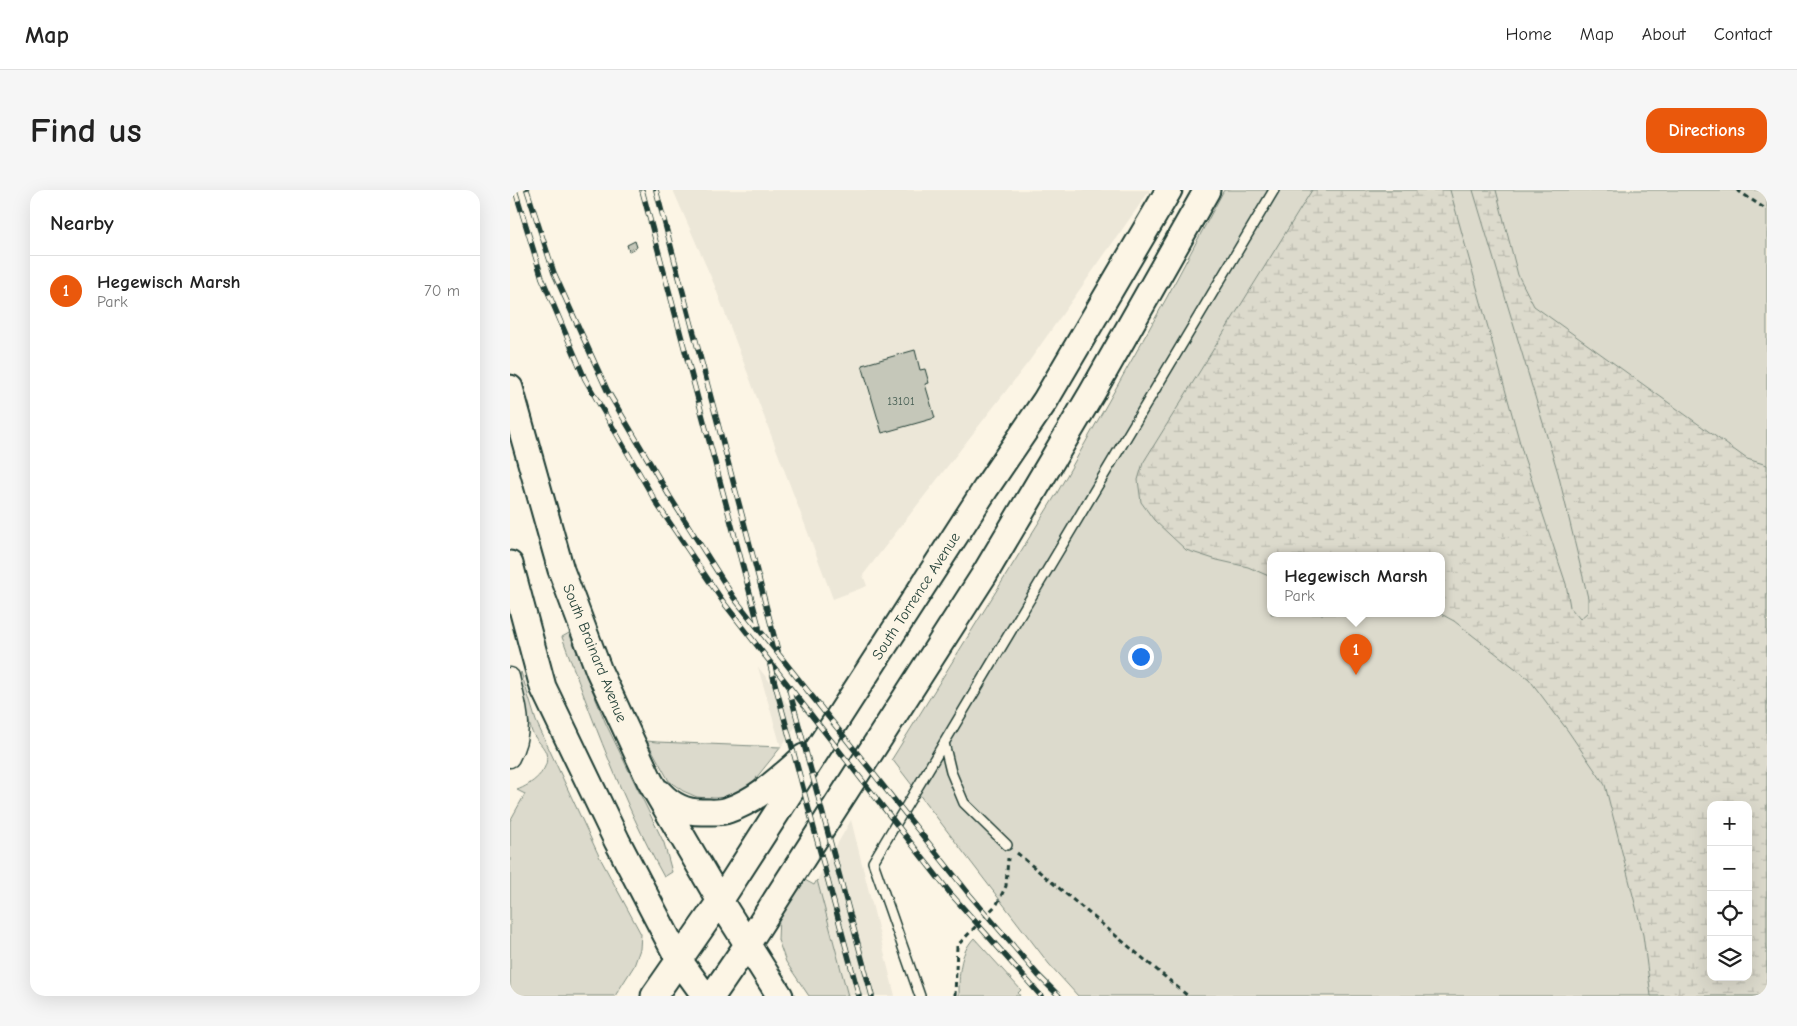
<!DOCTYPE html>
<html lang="en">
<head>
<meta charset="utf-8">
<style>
  body { margin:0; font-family:"Comic Neue",sans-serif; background:#f6f6f6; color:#222 }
  .controls { position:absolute; right:15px; bottom:15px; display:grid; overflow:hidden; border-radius:10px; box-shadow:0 5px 20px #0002 }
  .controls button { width:45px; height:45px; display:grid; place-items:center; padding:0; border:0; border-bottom:1px solid #e0e0e0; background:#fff; color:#222; font:25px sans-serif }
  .you { position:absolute; left:630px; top:466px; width:18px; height:18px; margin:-12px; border:4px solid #fff; border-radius:50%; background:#1a73e8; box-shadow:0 0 0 8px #1a73e833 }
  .badge { display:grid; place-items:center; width:32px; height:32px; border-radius:50%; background:#ea580c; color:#fff; font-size:16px; font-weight:700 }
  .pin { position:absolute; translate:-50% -41px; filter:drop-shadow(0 1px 2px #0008) }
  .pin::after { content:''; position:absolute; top:26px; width:18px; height:15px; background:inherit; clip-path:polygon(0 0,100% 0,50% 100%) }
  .popup { position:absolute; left:757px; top:362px; width:178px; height:65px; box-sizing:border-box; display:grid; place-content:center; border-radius:10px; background:#fff; filter:drop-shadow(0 1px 4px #0005); font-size:16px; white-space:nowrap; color:#767676 }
  .popup b { font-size:19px; color:#222 }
  .popup::after { content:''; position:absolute; left:50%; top:100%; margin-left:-10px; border:10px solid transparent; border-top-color:#fff }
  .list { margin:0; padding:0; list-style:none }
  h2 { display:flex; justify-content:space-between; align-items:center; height:65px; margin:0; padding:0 20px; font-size:21px }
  h2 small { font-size:16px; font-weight:400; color:#767676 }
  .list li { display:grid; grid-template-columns:32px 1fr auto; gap:15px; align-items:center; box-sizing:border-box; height:70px; padding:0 20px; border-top:1px solid #e0e0e0 }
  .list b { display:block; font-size:19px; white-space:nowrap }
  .list p { margin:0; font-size:16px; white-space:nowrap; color:#767676 }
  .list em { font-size:16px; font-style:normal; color:#767676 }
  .icon { flex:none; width:28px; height:28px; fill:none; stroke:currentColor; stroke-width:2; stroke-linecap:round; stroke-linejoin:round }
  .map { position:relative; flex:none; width:1257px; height:806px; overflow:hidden; border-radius:15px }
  header { display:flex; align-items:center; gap:30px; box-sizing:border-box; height:70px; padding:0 25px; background:#fff; border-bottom:1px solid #e0e0e0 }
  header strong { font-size:24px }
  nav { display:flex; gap:28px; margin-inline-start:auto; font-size:18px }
  .intro { display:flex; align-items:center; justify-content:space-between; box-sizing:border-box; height:120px; padding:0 30px }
  h1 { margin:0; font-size:35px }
  .button { padding:12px 22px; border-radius:15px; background:#ea580c; color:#fff; font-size:18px; font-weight:700 }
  main { display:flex; gap:30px; padding:0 30px }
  aside { flex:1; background:#fff; border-radius:15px; box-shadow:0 5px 20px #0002 }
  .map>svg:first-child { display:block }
  .built { fill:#ece7d8 }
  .green { fill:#dcdacc; stroke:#7e8c80; fill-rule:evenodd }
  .wetland { fill:url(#wetland-marsh); stroke:#7e8c80; fill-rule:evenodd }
  .building { fill:#c5c7b9; stroke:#1f3d34 }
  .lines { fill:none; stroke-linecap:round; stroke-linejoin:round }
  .lane-casing { stroke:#1f3d34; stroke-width:12 }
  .street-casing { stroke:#1f3d34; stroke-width:21 }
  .secondary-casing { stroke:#1f3d34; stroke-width:29 }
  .path { stroke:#1f3d34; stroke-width:3; stroke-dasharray:5 4; stroke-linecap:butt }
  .lane { stroke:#fcf5e5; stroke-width:9 }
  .street { stroke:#fcf5e5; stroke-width:18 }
  .secondary { stroke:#fcf5e5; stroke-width:25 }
  .rail-casing { stroke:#1f3d34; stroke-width:5.5 }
  .rail { stroke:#fcf5e5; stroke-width:4; stroke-dasharray:11; stroke-linecap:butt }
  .labels { text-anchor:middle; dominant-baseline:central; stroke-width:4.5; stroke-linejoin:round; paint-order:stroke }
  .number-label { font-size:12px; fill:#486055 }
  .street-label { font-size:15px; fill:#1f3d34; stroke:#fcf5e5 }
</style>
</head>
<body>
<header>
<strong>Map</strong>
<nav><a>Home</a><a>Map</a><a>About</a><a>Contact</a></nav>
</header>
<div class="intro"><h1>Find us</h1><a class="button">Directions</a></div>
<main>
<aside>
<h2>Nearby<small></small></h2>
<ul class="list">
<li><span class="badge">1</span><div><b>Hegewisch Marsh</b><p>Park</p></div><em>70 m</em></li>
</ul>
</aside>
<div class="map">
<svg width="1257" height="806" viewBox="0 0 1257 806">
  <defs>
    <pattern id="wetland-marsh" width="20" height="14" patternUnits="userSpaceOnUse" patternTransform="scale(1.25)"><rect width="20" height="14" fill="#dcdacc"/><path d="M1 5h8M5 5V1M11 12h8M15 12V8" fill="none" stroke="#bcbcb0"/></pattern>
  </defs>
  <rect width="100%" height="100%" fill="#fcf5e5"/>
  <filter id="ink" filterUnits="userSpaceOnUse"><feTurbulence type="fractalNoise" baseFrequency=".02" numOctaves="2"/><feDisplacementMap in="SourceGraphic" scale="10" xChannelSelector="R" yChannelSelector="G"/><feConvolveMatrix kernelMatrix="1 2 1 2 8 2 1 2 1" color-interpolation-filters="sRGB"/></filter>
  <g filter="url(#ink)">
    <path class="built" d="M163,0H640L520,170L353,385L357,396L323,409L204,94Z
      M248,477L290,530L271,557Z
      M341,630L385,806H338L307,690Z"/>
    <path class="green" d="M714,0H1257V806H568L539,774L382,569L547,303L656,109ZM761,366H931V424H761ZM1201,615H1238V787H1201Z
      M59,443L96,534L154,653L162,682L154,687C112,611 82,528 52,447Z
      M11,482L26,531L89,666L131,744L130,759L124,776L105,806H0V631L15,604L7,600C21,595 41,580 36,563C33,554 23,548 21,539C16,523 13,506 9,489Z
      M137,551L147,552L271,557L242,593L223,606L206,609L187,607L173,601L159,591Z
      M291,688L304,695L307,690L338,806H299L276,772L268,750L269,726Z
      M464,748L511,800L508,803L510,806H449C449,785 449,764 464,748Z"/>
    <path class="wetland" d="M802,0H940L1013,264L1056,394L1060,417L1070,429L1078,422V408L1048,283L963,0H986L1008,85L1024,116L1237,269L1257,275V806H1141L1133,745L1095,595L1058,541L1019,489L944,431L931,424V366H761V387L738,377L707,370L676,360L644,330L631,312L628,290L633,273ZM1201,615H1238V787H1201Z"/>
    <path class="building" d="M125,51L127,57L119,61L117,55Z
      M405,160L410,180L415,179L419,193L415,194L425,228L372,243L352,175Z"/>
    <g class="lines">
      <defs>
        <path id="lane" d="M434,553L441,582L454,613L497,655
          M410,806L363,672L764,0"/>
        <path id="street" d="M0,487C7,517 16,539 0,568"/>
        <path id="secondary" d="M0,198L51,380L89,481L140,591L210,711L270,806
          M0,374L33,497L107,651L169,770L195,806
          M150,603C162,616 177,623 195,622C202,622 211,623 218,620C248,610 271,587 294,567
          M144,806L210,711L476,298L535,211L659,0
          M202,806L237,755L474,385L582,203L697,0"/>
      </defs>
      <use href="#lane" class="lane-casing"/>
      <use href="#street" class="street-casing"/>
      <use href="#secondary" class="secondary-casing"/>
      <path class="path" d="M1227,0L1257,20
        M507,663L678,806
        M445,806L447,756L487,714L496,696L498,668"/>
      <use href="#lane" class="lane"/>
      <use href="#street" class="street"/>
      <use href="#secondary" class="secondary"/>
      <defs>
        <path id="rail" d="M5,0L32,88L75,189L147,314L214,413L440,703L531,806
          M17,0L44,83L97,200L160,307L224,408L459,704L528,785L549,806
          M132,0L249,437
          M146,0L268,461
          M260,475L349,806
          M279,499L362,806"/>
      </defs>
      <use href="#rail" class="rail-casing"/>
      <use href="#rail" class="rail"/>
    </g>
  </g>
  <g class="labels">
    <g class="number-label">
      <text x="391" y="211">13101</text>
    </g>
    <g class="street-label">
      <text transform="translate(406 406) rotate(-57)">South Torrence Avenue</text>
      <text transform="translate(85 463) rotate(68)">South Brainard Avenue</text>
    </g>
  </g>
</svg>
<div class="controls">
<button>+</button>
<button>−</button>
<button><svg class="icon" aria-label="locate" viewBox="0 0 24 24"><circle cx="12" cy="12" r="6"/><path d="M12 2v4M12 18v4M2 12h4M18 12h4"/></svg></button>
<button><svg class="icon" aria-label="layers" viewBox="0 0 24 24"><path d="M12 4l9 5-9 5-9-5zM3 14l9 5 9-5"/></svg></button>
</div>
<div class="you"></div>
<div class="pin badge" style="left:846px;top:485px">1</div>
<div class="popup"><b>Hegewisch Marsh</b>Park</div>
</div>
</main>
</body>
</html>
